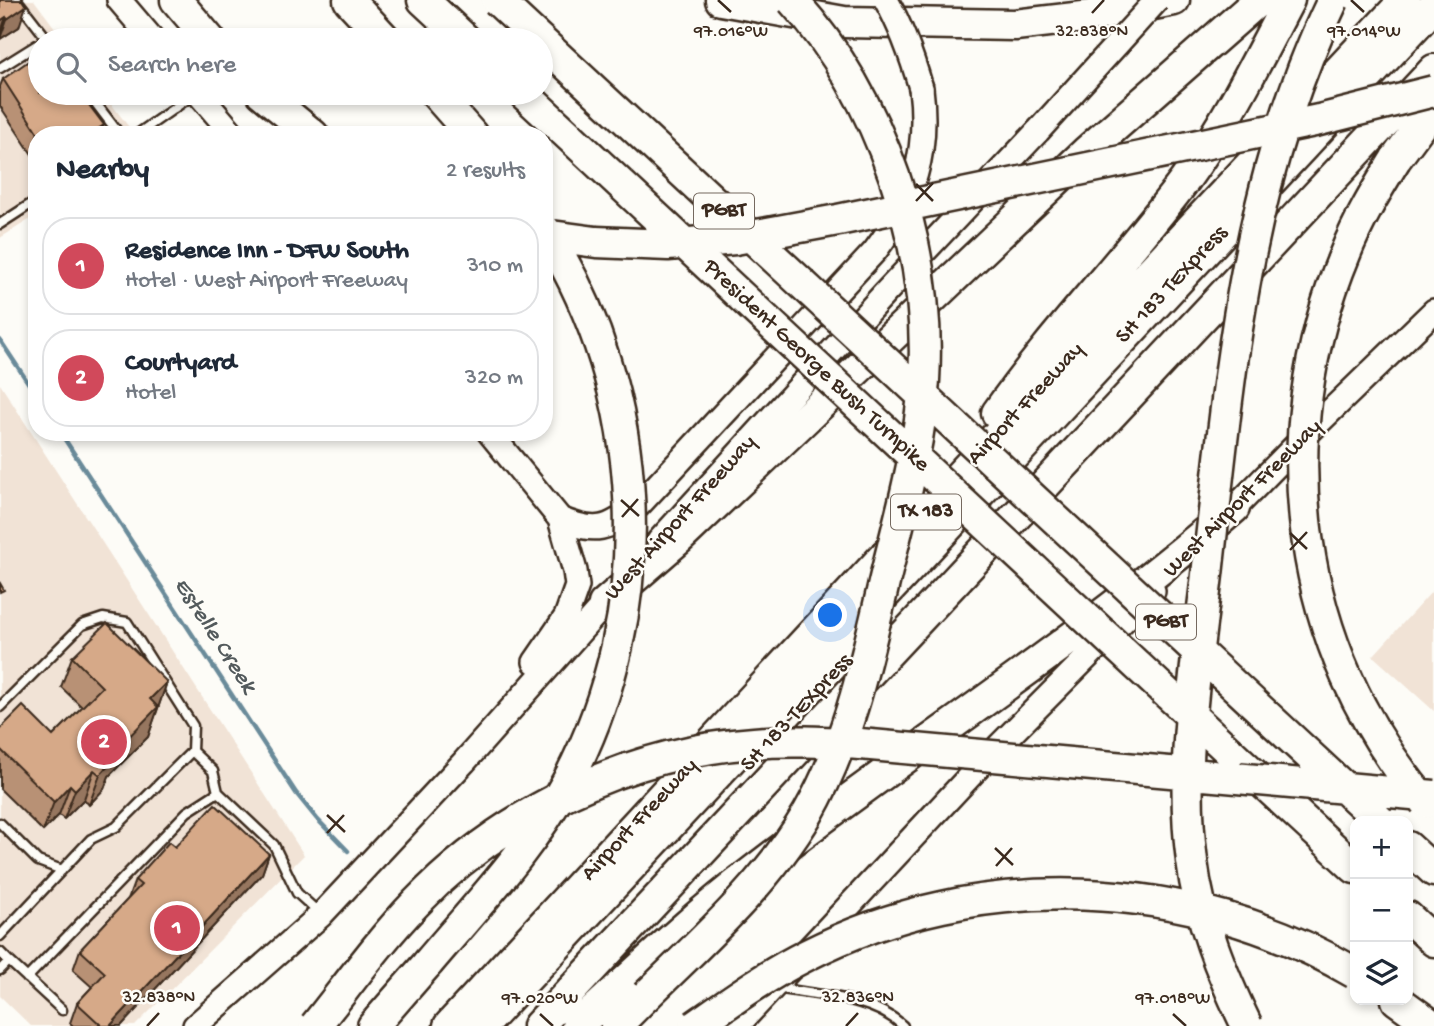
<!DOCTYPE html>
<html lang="en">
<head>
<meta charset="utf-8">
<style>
  body { margin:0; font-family:"Gochi Hand",sans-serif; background:#f2f2f3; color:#1f2937 }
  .controls { position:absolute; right:21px; bottom:21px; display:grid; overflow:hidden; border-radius:14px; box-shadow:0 4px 10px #0003 }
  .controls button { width:63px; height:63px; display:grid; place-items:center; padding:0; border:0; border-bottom:2px solid #e0e1e3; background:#fff; color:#1f2937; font:35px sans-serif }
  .you { position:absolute; left:831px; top:616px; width:24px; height:24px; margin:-18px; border:5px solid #fff; border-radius:50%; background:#1a73e8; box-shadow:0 0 0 10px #1a73e833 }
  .badge { display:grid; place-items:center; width:46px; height:46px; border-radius:50%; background:#d1495b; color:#fff; font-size:23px; font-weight:700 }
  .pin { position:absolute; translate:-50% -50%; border:4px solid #fff; box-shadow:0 2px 7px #0006 }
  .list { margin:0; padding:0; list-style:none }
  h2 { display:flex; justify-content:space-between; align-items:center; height:91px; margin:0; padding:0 28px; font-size:30px }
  h2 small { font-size:23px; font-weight:400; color:#747a83 }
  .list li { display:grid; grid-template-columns:46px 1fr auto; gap:21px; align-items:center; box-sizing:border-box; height:98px; margin:0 14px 14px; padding:0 14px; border:2px solid #e0e1e3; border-radius:28px }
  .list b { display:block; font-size:26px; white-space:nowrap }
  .list p { margin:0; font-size:23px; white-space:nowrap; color:#747a83 }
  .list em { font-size:23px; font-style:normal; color:#747a83 }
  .icon { flex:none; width:38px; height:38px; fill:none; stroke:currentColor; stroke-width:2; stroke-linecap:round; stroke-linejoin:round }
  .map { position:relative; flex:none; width:1434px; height:1026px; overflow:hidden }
  .search { position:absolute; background:#fff; box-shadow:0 4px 10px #0003; left:28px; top:28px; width:525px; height:77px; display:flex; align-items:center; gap:18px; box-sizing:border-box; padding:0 24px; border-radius:38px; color:#747a83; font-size:26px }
  .panel { position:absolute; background:#fff; box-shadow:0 4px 10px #0003; left:28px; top:126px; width:525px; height:315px; border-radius:28px }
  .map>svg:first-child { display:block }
  .built { fill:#f1e3d6 }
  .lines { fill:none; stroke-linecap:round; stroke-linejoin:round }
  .stream { stroke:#6b8b9a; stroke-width:4.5 }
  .service-casing { stroke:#3b2a1e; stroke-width:13 }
  .secondary-casing { stroke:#3b2a1e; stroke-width:28 }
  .motorway-casing { stroke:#3b2a1e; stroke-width:35 }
  .service { stroke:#fdfcf7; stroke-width:8 }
  .secondary { stroke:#fdfcf7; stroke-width:23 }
  .motorway { stroke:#fdfcf7; stroke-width:30 }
  .secondary-bridge-casing { stroke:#3b2a1e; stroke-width:28; stroke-linecap:butt }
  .motorway-bridge-casing { stroke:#3b2a1e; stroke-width:35; stroke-linecap:butt }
  .secondary-bridge { stroke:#fdfcf7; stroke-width:23 }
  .motorway-bridge { stroke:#fdfcf7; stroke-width:30 }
  .wall { fill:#b89175; stroke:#3b2a1e; stroke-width:2 }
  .shaded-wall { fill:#96765f; stroke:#3b2a1e; stroke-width:2 }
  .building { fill:#d6a988; stroke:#3b2a1e; stroke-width:2 }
  .ticks { fill:none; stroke:#3b2a1e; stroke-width:2.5 }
  .labels { text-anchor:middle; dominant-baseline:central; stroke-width:5; stroke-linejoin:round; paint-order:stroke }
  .shield { fill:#fdfcf7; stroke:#75695f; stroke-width:2 }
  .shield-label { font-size:21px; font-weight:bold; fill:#3b2a1e }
  .street-label { font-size:23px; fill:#3b2a1e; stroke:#fdfcf7 }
  .water-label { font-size:24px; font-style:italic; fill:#535a5c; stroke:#fdfcf7 }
  .ticks-label { font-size:18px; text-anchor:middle; fill:#3b2a1e; stroke:#fdfcf7; stroke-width:5; stroke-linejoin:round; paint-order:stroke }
</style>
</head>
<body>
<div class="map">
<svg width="1434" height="1026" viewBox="0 0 1434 1026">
  <rect width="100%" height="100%" fill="#fdfcf7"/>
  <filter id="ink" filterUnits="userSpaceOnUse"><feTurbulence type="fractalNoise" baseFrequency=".0143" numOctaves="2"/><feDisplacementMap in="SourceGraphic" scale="14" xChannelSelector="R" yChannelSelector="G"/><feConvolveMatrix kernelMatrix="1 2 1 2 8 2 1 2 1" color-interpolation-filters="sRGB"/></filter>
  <g filter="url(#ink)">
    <path class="built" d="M0,0H34L64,40H40V93H103L135,135H37V215L0,238Z
      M0,384L304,855L135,1026H31L0,996Z
      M1434,589V711L1373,656Z"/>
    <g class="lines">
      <path class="stream" d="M0,340L37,396
        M60,432L296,793L317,819L348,851"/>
      <defs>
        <path id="service" d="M17,0L48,40
          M0,68L40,43
          M88,93L120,135
          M136,135L196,93
          M0,224L37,200
          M0,707L82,625L103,618L127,622L193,726L192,751
          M0,823L38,861L62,870
          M0,936L91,839L116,827L192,751L213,771L218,792L274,845L297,893L319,913
          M0,952L9,961L0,970
          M9,961L62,1010
          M27,978L187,812L218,792
          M777,988C818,996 872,996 903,1026"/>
        <path id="secondary" d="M119,0L153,40
          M198,93L234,135
          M489,432L560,519L575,571L577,586L566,617L535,662
          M560,519C596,534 608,530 638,506L875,251C914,199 929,152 921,88
          M1224,519L1312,429L1434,311
          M659,541L886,292L1038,131
          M195,1026L321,915L464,762L616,591
          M737,1026L983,762L1153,591"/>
        <path id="motorway" d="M176,0L210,40
          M349,0L386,40
          M423,0L466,40
          M721,0L844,22L1015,25L1092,16L1174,0
          M262,93L313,135
          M435,93L472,135
          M1395,160L1434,107
          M997,413C1055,331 1125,260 1185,180C1226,124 1257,61 1289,0
          M604,604L679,539L1086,152L1259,0
          M1230,752L1355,868
          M1408,847L1434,871
          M1408,917L1434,941
          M1397,1000L1433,1026
          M373,1026L428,963
          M449,1026L929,508L1405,0
          M482,1026L1434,6
          M538,1026L1434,70
          M577,1026C634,974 690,919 752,872C911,748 1082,640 1234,508
          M616,1026L646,996"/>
      </defs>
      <use href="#service" class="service-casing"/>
      <use href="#secondary" class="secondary-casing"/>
      <use href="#motorway" class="motorway-casing"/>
      <use href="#service" class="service"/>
      <use href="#secondary" class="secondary"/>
      <use href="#motorway" class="motorway"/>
      <defs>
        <path id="secondary-bridge" d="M886,0C902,28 912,57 921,88
          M1038,131L1157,0"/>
        <path id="motorway-bridge" d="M497,0L1380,821
          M523,93L1230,752
          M1395,160C1376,191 1358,221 1345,254C1268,438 1295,649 1425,802
          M544,235L596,242L668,245L735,239L838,220L1319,120L1434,91
          M428,963C477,905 531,849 567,782C659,610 649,393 544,229
          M646,996C704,939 766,884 808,813C848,743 865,665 883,587C899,519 920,450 924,380C932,248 881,97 792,0
          M315,1026C348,985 379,941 416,903C503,812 628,752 754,743C789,740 824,742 860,744L1434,796
          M695,1026C731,1001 767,975 807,955C978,867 1190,876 1355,973
          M1247,1026C1222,974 1199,919 1192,861C1179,763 1197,664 1208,566C1230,370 1245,181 1333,0"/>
      </defs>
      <use href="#secondary-bridge" class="secondary-bridge-casing"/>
      <use href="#motorway-bridge" class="motorway-bridge-casing"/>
      <use href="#secondary-bridge" class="secondary-bridge"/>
      <use href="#motorway-bridge" class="motorway-bridge"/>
    </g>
    <path class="wall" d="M0,0L19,27L0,39Z
      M3,79L104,125L100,135H37V162L0,106V86Z
      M72,657L167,682L148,737L109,776L104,789L89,805L84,799L64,819L59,815L43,831L0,789V729L53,736L82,707L61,687Z
      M175,847L269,854L262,874L121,1026H73L70,1023L77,1003L92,987L73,970L80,950L128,899L135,880Z"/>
    <path class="shaded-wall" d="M26,6L19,27L0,39L7,19Z
      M6,17L0,34V21Z
      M104,125L100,135H88Z
      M167,682L148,737L109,776L104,789L89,805L100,775L111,755L150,699Z
      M94,770L84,799L64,819L75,790Z
      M70,785L59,815L43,831L54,802Z
      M269,854L262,874L121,1026H110Z"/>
    <path class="building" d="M0,0H22L26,6L7,19L6,17L0,21Z
      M40,53V93H80L104,125L88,135H39L3,79Z
      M0,583L4,590L0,592Z
      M107,623L167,682L150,699L158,707L111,755L115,759L100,775L94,770L75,790L70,785L54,802L0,749V729L23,706L53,736L102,687L72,657Z
      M215,804L269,854L110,1026H102L77,1003L105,973L80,950L141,885L135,880L169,842L175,847Z"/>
  </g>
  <path class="ticks" d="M718,0L731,12M1351,0L1364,12M1092,13L1104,0M916,184L933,201M916,201L933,183M621,500L639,516M622,517L638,499M1290,533L1307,549M1290,550L1307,532M327,815L345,832M327,833L344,815M995,848L1013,865M996,866L1012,848M540,1014L553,1026M1173,1014L1186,1026M147,1026L159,1013M846,1026L858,1013"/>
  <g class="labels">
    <g class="shield">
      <rect x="694" y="193.5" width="60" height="35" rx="5"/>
      <rect x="891" y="494.5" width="70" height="35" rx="5"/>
      <rect x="1136" y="604.5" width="60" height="35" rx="5"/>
    </g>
    <g class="shield-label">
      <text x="724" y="211">PGBT</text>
      <text x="926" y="512">TX 183</text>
      <text x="1166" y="622">PGBT</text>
    </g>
    <g class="street-label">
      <text transform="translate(1172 285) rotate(-47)">SH 183 TEXpress</text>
      <text transform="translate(816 366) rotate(43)">President George Bush Turnpike</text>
      <text transform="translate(1026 404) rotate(-47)">Airport Freeway</text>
      <text transform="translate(1243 499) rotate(-45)">West Airport Freeway</text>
      <text transform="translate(681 518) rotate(-48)">West Airport Freeway</text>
      <text transform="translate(797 713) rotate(-47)">SH 183 TEXpress</text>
      <text transform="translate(640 820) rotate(-47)">Airport Freeway</text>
    </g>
    <g class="water-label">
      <text transform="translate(214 636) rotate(57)">Estelle Creek</text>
    </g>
  </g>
  <g class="ticks-label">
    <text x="731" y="36">97.016°W</text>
    <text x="1364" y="36">97.014°W</text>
    <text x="1092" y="36">32.838°N</text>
    <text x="159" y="1002">32.838°N</text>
    <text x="858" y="1002">32.836°N</text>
    <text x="540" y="1003">97.020°W</text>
    <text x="1173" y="1003">97.018°W</text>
  </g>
</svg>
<div class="controls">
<button>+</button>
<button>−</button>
<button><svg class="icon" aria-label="layers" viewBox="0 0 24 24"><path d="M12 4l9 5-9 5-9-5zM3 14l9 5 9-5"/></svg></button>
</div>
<div class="you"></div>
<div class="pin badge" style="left:177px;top:928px">1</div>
<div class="pin badge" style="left:104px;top:742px">2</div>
<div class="search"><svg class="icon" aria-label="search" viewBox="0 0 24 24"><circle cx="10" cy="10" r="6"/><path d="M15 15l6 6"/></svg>Search here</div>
<section class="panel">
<h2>Nearby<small>2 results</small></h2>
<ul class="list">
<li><span class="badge">1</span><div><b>Residence Inn - DFW South</b><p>Hotel · West Airport Freeway</p></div><em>310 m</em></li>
<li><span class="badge">2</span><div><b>Courtyard</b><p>Hotel</p></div><em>320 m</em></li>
</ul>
</section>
</div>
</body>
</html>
